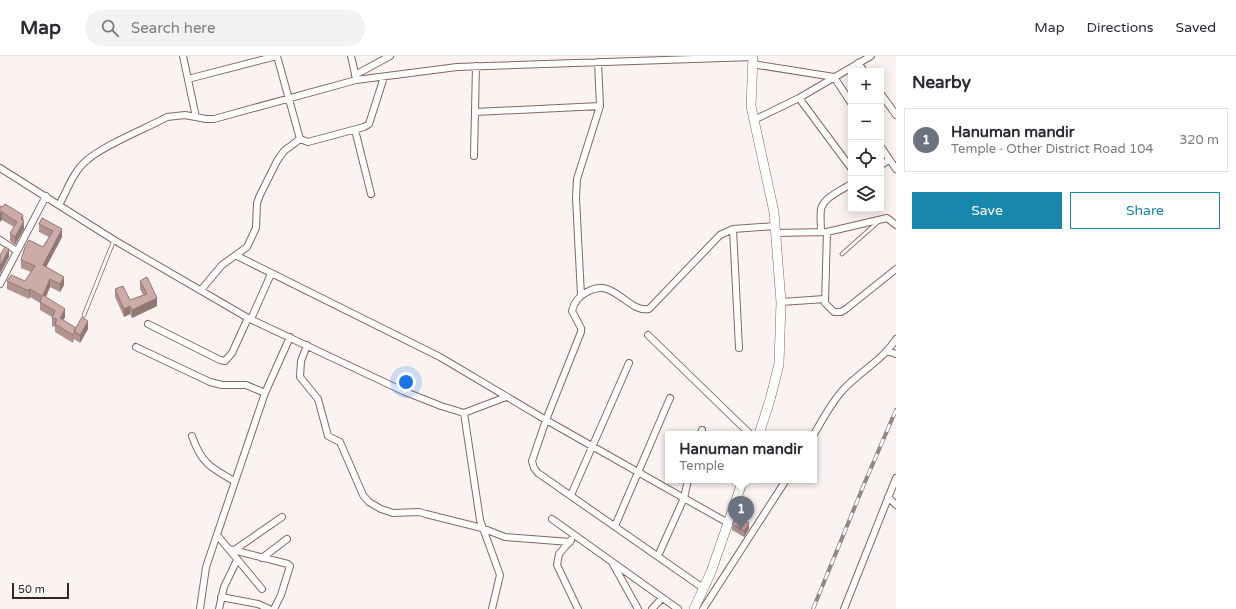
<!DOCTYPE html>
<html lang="en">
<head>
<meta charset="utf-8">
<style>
  body { margin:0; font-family:"Varela Round",sans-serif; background:#f2f2f3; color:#2b2b33 }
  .controls { position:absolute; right:12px; top:12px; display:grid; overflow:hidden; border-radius:0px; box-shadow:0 2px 10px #0003 }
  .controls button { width:36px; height:36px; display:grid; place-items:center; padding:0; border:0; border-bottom:1px solid #e1e1e2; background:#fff; color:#2b2b33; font:20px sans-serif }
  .scale { position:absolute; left:12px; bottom:10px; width:57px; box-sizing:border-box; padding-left:4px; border:2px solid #332624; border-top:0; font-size:11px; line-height:14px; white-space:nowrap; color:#332624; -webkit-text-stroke:3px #fff; paint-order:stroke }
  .you { position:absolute; left:406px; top:326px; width:14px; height:14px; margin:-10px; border:3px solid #fff; border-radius:50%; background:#1a73e8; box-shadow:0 0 0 6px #1a73e833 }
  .badge { display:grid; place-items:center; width:26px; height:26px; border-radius:50%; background:#1887ad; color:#fff; font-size:13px; font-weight:700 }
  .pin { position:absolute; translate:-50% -33px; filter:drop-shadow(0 1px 2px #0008) }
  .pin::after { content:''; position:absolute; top:21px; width:14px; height:12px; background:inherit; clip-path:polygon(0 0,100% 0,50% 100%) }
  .popup { position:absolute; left:665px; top:375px; width:152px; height:52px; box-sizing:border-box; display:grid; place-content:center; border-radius:0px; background:#fff; filter:drop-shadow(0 1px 3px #0005); font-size:13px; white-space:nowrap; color:#7c7c81 }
  .popup b { font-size:15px; color:#2b2b33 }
  .popup::after { content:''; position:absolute; left:50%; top:100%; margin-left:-8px; border:8px solid transparent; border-top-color:#fff }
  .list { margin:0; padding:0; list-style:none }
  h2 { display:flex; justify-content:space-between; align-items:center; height:52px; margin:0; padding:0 16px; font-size:17px }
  h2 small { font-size:13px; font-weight:400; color:#7c7c81 }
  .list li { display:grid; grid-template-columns:26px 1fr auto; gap:12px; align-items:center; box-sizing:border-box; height:64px; margin:0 8px 8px; padding:0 8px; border:1px solid #e1e1e2; border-radius:0px }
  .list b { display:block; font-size:15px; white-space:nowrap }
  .list p { margin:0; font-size:13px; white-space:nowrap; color:#7c7c81 }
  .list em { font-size:13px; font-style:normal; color:#7c7c81 }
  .actions { display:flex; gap:8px; padding:12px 16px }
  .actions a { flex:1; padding:9px 0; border:1px solid #1887ad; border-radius:0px; text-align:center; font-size:14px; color:#1887ad }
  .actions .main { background:#1887ad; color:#fff }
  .icon { flex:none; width:22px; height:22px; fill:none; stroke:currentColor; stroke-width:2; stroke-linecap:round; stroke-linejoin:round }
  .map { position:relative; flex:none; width:896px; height:553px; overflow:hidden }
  header { display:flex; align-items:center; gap:24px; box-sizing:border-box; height:56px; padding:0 20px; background:#fff; border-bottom:1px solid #e1e1e2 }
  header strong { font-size:19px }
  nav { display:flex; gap:22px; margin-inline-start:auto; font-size:14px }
  .search { width:280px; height:36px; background:#f2f2f3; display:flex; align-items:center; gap:10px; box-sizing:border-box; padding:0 14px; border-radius:22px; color:#7c7c81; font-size:15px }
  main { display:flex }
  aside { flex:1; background:#fff }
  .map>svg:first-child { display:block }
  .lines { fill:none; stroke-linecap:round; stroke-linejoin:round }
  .lane-casing { stroke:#856762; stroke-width:4.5 }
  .street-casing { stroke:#856762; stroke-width:8 }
  .secondary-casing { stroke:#856762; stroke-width:10 }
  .lane { stroke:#fff; stroke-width:3 }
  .street { stroke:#fff; stroke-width:6 }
  .secondary { stroke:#fff; stroke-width:9 }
  .rail-casing { stroke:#918785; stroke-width:4 }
  .rail { stroke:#fff; stroke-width:2.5; stroke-dasharray:8; stroke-linecap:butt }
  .wall { fill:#b0938f }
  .shaded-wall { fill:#907874 }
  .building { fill:#cdaba6; stroke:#907874 }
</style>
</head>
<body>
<header>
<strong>Map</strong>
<div class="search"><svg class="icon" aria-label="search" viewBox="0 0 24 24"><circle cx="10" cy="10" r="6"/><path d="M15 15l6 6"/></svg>Search here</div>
<nav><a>Map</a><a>Directions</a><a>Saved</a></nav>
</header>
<main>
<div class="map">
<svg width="896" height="553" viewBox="0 0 896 553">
  <rect width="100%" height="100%" fill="#faf3f2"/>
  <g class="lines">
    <defs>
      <path id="lane" d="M842,198L878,166
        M84,259L114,184"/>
      <path id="street" d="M183,0L196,61
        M277,0L300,83L308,86L364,71L369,68L384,21
        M351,0L356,22
        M858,7L864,15
        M752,8L834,21L851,47
        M355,19L390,0
        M188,23L277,0
        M881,38L896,59
        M799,42L851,112
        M475,56L600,50
        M754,64L799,42L871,0
        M355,74L371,138
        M881,91L896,113
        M474,100L476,10
        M881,109L889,104
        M0,112L114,184L248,262L403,335L441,350L464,357L506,341
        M59,149C67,135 73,116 86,105C104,89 145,73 167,61L185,59L206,63H214L356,24L457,11L753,1
        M733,173L739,292
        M821,176C821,170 820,160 821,153C824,141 842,134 851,128
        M827,176L825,247L834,256H841L846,253L896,213
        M775,177L827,176L887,162L896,169
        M0,184L17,195
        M237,200L440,301L546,364L728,467
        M0,228L46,140
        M201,234L222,209L247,191L256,172L257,147L260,139L277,105L284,95L300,83
        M581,239L576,142L577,123L600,50L598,6
        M781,246L825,243
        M251,263L271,218
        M148,268L220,304L225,305L232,297L248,262
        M648,279L750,378
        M307,289L301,305L300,321L318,343L328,380L340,386L363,439L369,446L381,453L393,457L419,456L426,458L482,472L505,481L570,486
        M136,291L210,326L222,329H246L265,337
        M887,295L896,298
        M464,357L480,464L500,519L492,553
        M701,378L702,374
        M814,378C823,363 831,347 843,334C859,316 883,304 896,283
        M192,380C201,407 211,412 234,425
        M571,439L629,307
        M888,441L896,449
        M552,463L678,553
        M615,470L670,342
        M217,479L262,533
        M571,484L559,498L557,509L578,553
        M229,493L288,508L290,510L281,539L274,553
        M233,495L282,461
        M658,500L684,442L688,424
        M262,502L287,483
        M613,508L638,553
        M703,532L538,417L534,412L532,405L546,364L581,276V272L572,255C574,246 579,240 587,236C614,220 627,257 649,253L720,179L733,173L775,170
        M221,541L258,548L269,553
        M200,553L206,511L265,337L290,281
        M219,553L224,531L237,504
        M652,553L662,542
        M703,553L786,424
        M844,553L896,422"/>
      <path id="secondary" d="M753,0L751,50L774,156L781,246L779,308L770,344L759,378
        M694,553L711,516L743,424"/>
    </defs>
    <use href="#lane" class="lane-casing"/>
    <use href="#street" class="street-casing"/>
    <use href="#secondary" class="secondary-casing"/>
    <use href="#lane" class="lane"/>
    <use href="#street" class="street"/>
    <use href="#secondary" class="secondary"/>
    <defs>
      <path id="rail" d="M813,553L865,426L896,354"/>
    </defs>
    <use href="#rail" class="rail-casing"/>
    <use href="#rail" class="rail"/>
  </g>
  <path class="wall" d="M0,150L23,164L24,173L15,189L10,185V177L14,171L2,164Z
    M42,162L62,181L46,211L64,229L60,236L50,231L46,241L65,261L63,264L76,272L88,273L80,287L74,283L73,287L55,276V271L52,270V261L40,254V247L30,241L29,243L7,233V225H25L31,216L21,212V204L43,191L49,181L39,176V168Z
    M140,225L157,250L132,262L130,258L124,261L115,241V233L130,244L143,239L140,233Z
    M732,468L749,473L744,481L732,474Z"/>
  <path class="shaded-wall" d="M2,156V164L0,166V158Z
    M23,159L24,173L15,189V181L21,163Z
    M62,173V181L43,217V209Z
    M9,193V201L0,218V210Z
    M64,221V229L60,236V228Z
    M50,223V231L43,247V239Z
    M30,233V241L29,243V235Z
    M157,242V250L132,262V254Z
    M130,250V258L124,261V253Z
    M65,253V261L60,270V262Z
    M88,265V273L80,287V279Z
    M749,467V473L744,481V475Z"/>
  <path class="building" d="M5,148L23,159L21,163L24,165L15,181L10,177L17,166L2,156L0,158V150L3,151Z
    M42,162L62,173L43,209L64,221L60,228L50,223L43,239L65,253L60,262L76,272L73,279L55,268L57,263L52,262L55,255L40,246L42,240L30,233L29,235L7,225L11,219L25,225L35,210L21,204L25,191L29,184L43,191L53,175L39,168Z
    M5,191L9,193L0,210V199Z
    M147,221L157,242L132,254L130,250L124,253L115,233L123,230L130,244L147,238L140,225Z
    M82,261L88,265L80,279L74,275Z
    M737,460L749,467L744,475L732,468Z"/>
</svg>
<div class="controls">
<button>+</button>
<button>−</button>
<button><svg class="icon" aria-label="locate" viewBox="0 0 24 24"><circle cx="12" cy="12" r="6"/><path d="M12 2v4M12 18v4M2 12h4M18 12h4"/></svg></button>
<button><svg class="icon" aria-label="layers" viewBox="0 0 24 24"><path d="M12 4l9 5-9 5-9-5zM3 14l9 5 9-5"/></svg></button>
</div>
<div class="scale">50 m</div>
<div class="you"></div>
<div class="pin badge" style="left:741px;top:473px;background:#6b7280">1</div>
<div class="popup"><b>Hanuman mandir</b>Temple</div>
</div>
<aside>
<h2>Nearby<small></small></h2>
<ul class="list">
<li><span class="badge" style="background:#6b7280">1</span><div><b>Hanuman mandir</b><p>Temple · Other District Road 104</p></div><em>320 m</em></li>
</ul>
<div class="actions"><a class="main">Save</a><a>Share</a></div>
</aside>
</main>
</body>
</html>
